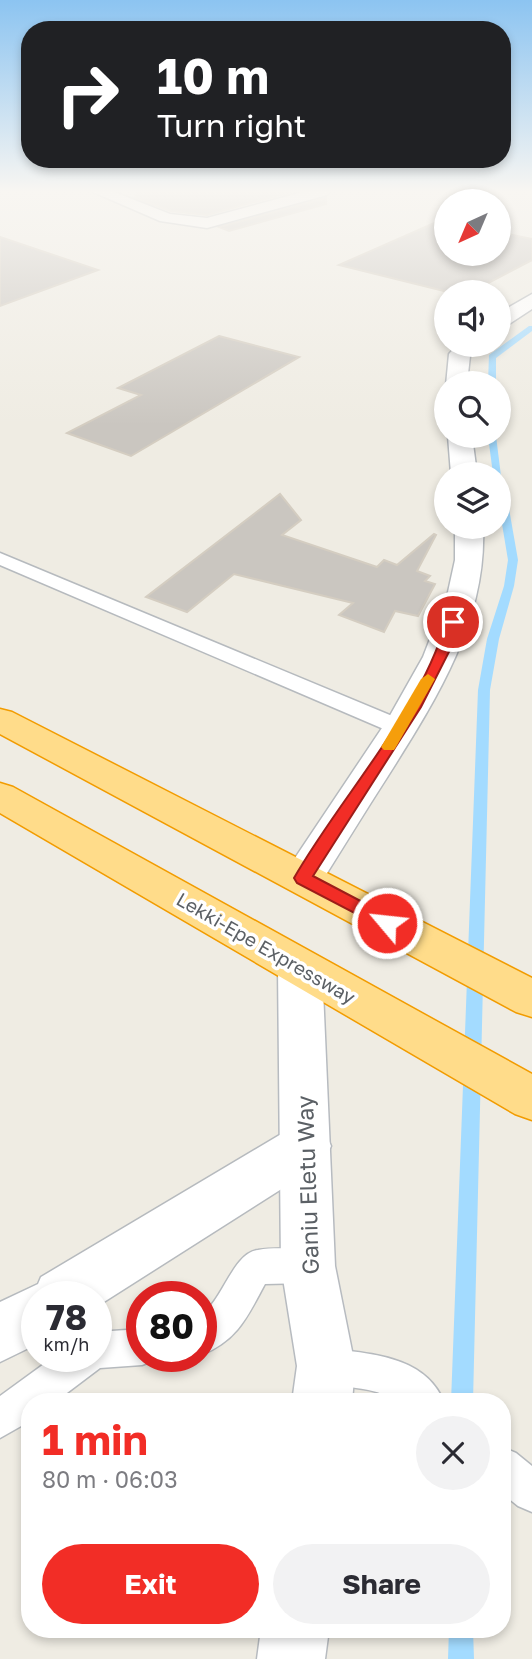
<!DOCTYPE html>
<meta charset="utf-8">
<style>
:root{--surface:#fff;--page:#f2f2f3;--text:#2b2b33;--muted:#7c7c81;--accent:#f22d26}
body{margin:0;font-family:"Golos Text",sans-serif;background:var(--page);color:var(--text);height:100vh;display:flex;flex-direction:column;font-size:26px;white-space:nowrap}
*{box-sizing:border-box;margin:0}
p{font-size:23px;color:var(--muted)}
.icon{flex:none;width:38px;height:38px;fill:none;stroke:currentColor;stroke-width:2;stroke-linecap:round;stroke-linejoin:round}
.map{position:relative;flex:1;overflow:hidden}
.panel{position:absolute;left:21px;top:1393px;width:490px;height:245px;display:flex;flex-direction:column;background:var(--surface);border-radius:28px;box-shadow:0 4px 10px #0003}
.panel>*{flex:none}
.hud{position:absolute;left:21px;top:21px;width:490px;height:147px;border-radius:28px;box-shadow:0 4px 10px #0003;background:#202124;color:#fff;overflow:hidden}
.needle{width:46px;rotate:224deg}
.tools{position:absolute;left:434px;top:189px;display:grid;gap:14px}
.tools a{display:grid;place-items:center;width:77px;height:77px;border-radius:50%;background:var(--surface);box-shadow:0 4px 10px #0003;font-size:35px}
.speed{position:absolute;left:21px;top:1281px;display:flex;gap:14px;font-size:35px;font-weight:700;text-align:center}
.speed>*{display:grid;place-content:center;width:91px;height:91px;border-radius:50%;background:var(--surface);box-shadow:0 4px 10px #0003;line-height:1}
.speed small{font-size:18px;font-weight:400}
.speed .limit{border:10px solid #d22;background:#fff;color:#111}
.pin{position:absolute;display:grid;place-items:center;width:60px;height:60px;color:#fff;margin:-30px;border:4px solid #fff;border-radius:50%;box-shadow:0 2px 7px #0007}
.me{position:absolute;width:77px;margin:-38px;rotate:298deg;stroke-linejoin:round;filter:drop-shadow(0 0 5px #0008)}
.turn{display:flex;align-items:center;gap:24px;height:147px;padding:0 21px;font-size:32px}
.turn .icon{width:91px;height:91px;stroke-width:2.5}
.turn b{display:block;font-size:49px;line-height:60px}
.round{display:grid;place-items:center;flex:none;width:74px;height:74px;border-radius:37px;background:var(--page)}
.head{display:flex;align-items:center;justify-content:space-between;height:119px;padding:0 21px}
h1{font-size:42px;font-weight:700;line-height:52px;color:var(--accent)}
.button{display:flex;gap:14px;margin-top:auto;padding:14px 21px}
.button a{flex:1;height:80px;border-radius:42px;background:var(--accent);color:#fff;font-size:28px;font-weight:700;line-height:80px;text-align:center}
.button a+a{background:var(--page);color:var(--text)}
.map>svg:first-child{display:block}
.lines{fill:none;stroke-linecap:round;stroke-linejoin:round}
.stream{fill:#a3dbff;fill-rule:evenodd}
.building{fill:#cac6c0;stroke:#d4cdc1;stroke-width:2}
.lane-casing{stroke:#b6babe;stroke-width:3}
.street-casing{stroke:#b6babe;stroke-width:3}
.secondary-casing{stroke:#b7bbc0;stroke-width:3}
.highway-casing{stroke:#f29c00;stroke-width:3}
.lane{fill:#fff;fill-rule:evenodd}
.street{fill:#fff;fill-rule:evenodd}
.secondary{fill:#fff;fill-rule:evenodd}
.highway{fill:#ffdc8a;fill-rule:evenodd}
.route{fill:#f22d26;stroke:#9d1d19;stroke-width:2}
.slow{fill:#f59e0b}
.labels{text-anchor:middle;stroke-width:7;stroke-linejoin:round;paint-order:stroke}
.street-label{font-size:19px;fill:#5b6065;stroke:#fff}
.near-street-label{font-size:23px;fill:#5b6065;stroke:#fff}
</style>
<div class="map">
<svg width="532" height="1659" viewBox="0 0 532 1659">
<rect width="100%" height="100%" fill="#efece3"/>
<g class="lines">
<!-- stream -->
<path class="stream" d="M 529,326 L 532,326 L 532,331 L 496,358 L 496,383 L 488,383 L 489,355 Z
M 488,436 L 496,436 L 501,476 L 493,474 Z
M 499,477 L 504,480 L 518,560 L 514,586 L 499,639 L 490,690 L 473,1402 L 451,1402 L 478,690 L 487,639 L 504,586 L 508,560 L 499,506 Z
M 449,1629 L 473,1629 L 474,1659 L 448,1659 Z"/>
</g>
<!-- building -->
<path class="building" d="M 136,192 L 291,192 L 207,215 L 171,211 L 135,198 Z
M 326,198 L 326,204 L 229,231 L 219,227 Z
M 441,220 L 446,221 L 446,254 L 499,254 L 499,232 L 532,239 L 532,260 L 471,292 L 448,292 L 339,265 Z
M 0,237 L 98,270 L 0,306 Z
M 219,336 L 299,357 L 131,456 L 67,433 L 141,395 L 118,388 Z
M 280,494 L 301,520 L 282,535 L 377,567 L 384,560 L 397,565 L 434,534 L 436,535 L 417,571 L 430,576 L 425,581 L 435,584 L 418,616 L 395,611 L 384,632 L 339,615 L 353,603 L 234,574 L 187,612 L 146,597 Z"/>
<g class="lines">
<defs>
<path id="lane" d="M 0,553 L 409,723 L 412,728 L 409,733 L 393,733 L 0,565 Z
M 308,1249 L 320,1254 L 325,1266 L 320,1278 L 308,1283 L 265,1284 C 247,1317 238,1340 201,1355 L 201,1315 C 223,1300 233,1253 258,1250 C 274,1247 292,1249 308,1249 Z
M 142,1329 L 142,1356 L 156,1356 L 155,1360 L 142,1365 L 100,1368 L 55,1402 L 30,1402 L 30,1421 L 0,1438 L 0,1396 L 55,1356 L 96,1356 L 96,1332 Z
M 326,1348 C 369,1354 425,1355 444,1402 L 396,1402 C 375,1384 338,1390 313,1379 L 308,1366 L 313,1353 Z
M 502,1447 L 516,1453 L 532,1466 L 532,1512 L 518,1506 L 502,1493 Z"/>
<path id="street" d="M 93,192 L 114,192 L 170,214 L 207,218 L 303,192 L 329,192 L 327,195 L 207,228 L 160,221 Z
M 532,294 L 532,309 L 506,326 L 499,328 L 499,313 Z
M 457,345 L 479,345 L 470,356 L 467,383 L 446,385 L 449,354 Z
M 448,436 L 472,436 L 477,474 L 451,474 Z
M 455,527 L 483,527 C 487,620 436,700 388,776 C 364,813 341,851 317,889 L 303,893 L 289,889 L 283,878 L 289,867 L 388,719 L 423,657 L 448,592 L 455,560 Z
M 306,1123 L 324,1130 L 331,1146 L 324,1162 L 96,1307 L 96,1297 L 37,1297 L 37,1344 L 0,1362 L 0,1302 L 38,1284 L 41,1277 L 288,1130 Z"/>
<path id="secondary" d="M 300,950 L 315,955 L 322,967 L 335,1266 L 355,1366 L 352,1402 L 292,1402 L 297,1366 L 281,1266 L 278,967 L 285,955 Z
M 261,1629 L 329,1629 L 325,1659 L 257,1659 Z"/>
<path id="highway" d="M 0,709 L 12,712 L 532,978 L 532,1017 L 516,1012 L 0,734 Z
M 0,783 L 13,787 L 532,1074 L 532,1120 L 515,1114 L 0,813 Z"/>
</defs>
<!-- lane casing -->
<use href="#lane" class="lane-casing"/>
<!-- street casing -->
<use href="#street" class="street-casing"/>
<!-- secondary casing -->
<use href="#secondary" class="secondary-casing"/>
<!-- highway casing -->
<use href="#highway" class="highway-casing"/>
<!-- lane -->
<use href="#lane" class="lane"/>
<!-- street -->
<use href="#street" class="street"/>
<!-- secondary -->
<use href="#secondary" class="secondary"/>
<!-- highway -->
<use href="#highway" class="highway"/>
</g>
<!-- sky -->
<linearGradient id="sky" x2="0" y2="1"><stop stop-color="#8cc4f1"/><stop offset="0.45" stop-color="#f8f6f2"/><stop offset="1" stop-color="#f8f6f2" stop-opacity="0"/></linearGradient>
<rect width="532" height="425" fill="url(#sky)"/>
<!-- route -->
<path class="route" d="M 453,618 L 459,622 L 454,642 L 421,707 L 313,876 L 393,918 L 396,923 L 393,928 L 387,930 L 297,883 L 294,878 C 341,796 420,713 446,622 Z"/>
<!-- slow -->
<path class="slow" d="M 428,674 L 435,679 L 396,747 L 394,750 L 384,750 L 381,747 L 421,679 Z"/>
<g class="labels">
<!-- street labels -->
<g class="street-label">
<text transform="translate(266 948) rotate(30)" y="7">Lekki-Epe Expressway</text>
</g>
<!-- near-street labels -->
<g class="near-street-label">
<text transform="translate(308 1185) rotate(-92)" y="8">Ganiu Eletu Way</text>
</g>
</g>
</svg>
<div class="tools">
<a><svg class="needle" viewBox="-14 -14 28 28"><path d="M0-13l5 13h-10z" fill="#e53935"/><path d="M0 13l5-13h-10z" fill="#7c7c81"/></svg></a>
<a><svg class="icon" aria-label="sound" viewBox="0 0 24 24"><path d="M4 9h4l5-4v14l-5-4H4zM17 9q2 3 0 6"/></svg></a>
<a><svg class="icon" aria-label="search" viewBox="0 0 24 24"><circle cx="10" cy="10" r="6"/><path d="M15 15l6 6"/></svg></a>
<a><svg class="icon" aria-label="layers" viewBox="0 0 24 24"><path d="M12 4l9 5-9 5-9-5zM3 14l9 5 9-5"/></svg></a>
</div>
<div class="speed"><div>78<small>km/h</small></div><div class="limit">80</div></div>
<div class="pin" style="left:453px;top:622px;background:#d93025"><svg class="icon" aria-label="arrive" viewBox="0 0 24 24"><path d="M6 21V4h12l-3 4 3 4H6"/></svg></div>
<svg class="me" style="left:387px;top:923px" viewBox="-20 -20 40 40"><circle r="17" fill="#f22d26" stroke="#fff" stroke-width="3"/><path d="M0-11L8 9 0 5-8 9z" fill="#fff"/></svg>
<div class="hud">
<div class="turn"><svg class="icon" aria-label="right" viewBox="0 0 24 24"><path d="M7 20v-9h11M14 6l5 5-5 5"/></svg><div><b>10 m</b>Turn right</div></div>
</div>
<section class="panel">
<div class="head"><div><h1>1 min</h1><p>80 m · 06:03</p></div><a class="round"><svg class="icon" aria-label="close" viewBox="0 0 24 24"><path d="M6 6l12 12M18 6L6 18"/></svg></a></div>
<div class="button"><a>Exit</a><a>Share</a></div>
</section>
</div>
